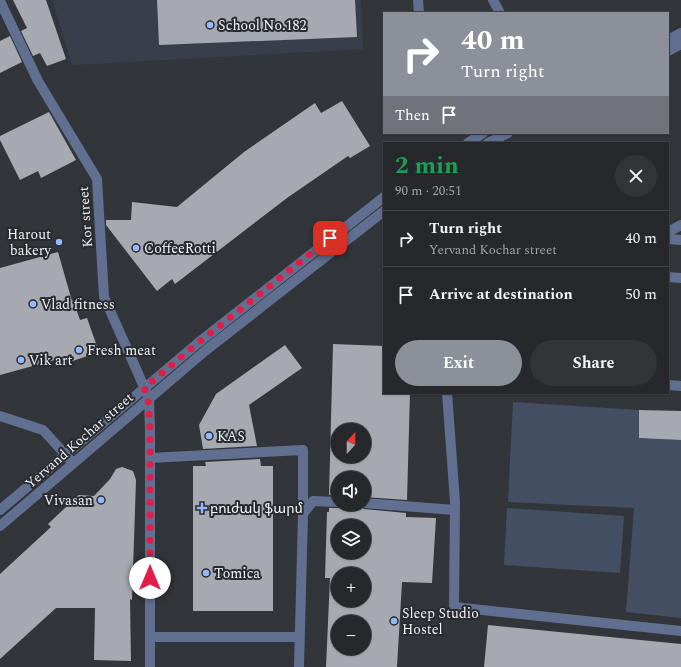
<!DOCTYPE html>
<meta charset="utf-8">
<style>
:root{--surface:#26282c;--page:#323438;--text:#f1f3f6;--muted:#a4a6a9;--line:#424448;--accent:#8c9099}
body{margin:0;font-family:Spectral,"Noto Sans Armenian",serif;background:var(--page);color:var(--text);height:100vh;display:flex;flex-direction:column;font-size:15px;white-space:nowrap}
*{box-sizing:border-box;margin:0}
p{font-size:13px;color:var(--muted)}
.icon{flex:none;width:22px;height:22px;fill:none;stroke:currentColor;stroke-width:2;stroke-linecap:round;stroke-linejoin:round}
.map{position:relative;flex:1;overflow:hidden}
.panel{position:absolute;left:383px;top:142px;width:286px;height:252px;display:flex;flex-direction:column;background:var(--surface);border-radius:0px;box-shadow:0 1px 3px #0004,0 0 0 1px var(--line)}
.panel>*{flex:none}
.guide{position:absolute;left:383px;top:12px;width:286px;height:122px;border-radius:0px;box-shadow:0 1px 3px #0004,0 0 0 1px var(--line);background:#8c9099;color:#fff;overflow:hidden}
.needle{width:26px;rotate:21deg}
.buttons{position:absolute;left:331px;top:423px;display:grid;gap:8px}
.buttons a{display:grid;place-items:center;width:40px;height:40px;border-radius:50%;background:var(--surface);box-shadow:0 1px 3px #0004,0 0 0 1px var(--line);font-size:20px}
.pin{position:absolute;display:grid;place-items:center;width:34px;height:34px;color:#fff;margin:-17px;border-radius:8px;box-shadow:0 2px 6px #0006}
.me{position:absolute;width:44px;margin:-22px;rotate:0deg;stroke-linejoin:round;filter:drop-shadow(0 0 3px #0008)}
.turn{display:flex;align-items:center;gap:14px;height:84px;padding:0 12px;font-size:18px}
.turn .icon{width:52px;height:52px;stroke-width:2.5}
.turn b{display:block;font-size:28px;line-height:34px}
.then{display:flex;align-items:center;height:38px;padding:0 12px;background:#0003;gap:8px;font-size:15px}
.round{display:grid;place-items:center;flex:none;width:42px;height:42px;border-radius:21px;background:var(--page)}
.head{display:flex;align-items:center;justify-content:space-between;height:68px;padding:0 12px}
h1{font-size:24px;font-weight:700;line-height:30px;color:#1e9e55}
.button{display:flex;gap:8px;margin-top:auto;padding:8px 12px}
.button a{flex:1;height:46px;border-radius:24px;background:var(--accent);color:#fff;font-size:16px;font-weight:700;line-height:46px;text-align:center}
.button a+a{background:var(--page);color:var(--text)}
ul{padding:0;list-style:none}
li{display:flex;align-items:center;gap:12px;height:56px;padding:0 12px;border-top:1px solid var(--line)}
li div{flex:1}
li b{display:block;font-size:15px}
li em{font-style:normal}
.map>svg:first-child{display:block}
.built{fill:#393f4a}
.green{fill:#454f63}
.building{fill:#a6aab0;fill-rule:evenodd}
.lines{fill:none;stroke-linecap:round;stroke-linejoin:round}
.service{stroke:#617090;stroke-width:10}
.minor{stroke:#617090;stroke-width:10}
.tertiary{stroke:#617090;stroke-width:10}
.route{stroke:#e11d48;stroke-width:7;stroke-dasharray:0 12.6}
.poi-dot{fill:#94b7fd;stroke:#282b30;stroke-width:1.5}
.labels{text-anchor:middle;stroke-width:4;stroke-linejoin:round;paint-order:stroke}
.poi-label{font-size:14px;fill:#f1f3f6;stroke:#282b30;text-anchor:start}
.street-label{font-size:14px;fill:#f1f3f6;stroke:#282b30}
</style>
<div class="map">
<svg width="681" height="667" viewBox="0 0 681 667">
<rect width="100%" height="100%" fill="#32353a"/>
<!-- built -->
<path class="built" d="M 52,0 L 361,0 L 363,49 L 72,65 Z"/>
<!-- green -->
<path class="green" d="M 513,402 L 639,410 L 639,438 L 681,440 L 681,618 L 626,612 L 634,508 L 508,502 Z
M 507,508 L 624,516 L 620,573 L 504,565 Z"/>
<!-- building -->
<path class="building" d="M 13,0 L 46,0 L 66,59 L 47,66 L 40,53 L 33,56 L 21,31 L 27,28 Z
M 157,0 L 355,0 L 357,37 L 159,45 Z
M 10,36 L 22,62 L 0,73 L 0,41 Z
M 342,101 L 370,146 L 350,158 L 348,156 L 287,198 L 175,284 L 172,279 L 157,291 L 106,225 L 106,220 L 131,220 L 132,202 L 177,207 L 244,152 L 315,103 L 321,113 Z
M 49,112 L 76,160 L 41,178 L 38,171 L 20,180 L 0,140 L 0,136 Z
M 58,252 L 72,301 L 73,300 L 80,320 L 87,318 L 99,352 L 64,364 L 62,358 L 0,375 L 0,268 Z
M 333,344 L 384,346 L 384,393 L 410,393 L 407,500 L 364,497 L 364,478 L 338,478 L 338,495 L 329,495 ZM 338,430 L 364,430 L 364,456 L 338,456 Z
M 285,345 L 302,368 L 249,405 L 257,446 L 203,449 L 199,425 L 216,394 Z
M 639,410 L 681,411 L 681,440 L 639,438 Z
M 260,459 L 261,466 L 273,466 L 273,611 L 193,611 L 193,466 L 206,466 L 205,462 Z
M 122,467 L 133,471 L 136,480 L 132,600 L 130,599 L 131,661 L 94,660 L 95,608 L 56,608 L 0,659 L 0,574 L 51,527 L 48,524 L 66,507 L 68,502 L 79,495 L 94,496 L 110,479 L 116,469 Z
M 344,504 L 358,504 L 364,509 L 406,513 L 406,517 L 436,518 L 432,583 L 402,582 L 397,667 L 326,667 L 330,578 L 325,578 L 327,512 L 329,512 L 329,508 L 341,508 ZM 338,526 L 364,526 L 364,552 L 338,552 ZM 338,574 L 364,574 L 364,600 L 338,600 ZM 338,622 L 364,622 L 364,648 L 338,648 Z
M 488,625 L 681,644 L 681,667 L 484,667 Z"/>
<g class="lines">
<!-- service -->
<path class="service" d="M 418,0 L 419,13
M 493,0 L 500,13
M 668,232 L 681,225
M 668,239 L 681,240
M 668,277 L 681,278
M 668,385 L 681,386
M 447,393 L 455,502 L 454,607 L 681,631
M 150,458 L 303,450 L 303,514
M 364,503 L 455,510
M 150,637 L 299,637
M 299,667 L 303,514 L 313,501 L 338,502"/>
<!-- minor -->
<path class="minor" d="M 0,1 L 38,81 L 97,179 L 104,297 L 149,398 L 150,429 L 150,667
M 0,416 L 43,430 L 73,463"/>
<!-- tertiary -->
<path class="tertiary" d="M 668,40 L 681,33
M 668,51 L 681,44
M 468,143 L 483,133
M 488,143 L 508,133
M 0,510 L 198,343 L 384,197
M 0,526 L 205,351 L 384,211"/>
</g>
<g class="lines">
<!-- route -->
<path class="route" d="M 150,578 L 150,429 L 148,398 L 144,388 L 198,343 L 330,238"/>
</g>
<!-- markers -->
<g class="poi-dot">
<circle cx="210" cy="25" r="4"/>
<circle cx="59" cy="242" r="4"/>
<circle cx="136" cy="248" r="4"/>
<circle cx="33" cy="304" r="4"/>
<circle cx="79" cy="350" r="4"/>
<circle cx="21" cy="360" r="4"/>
<circle cx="209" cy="436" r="4"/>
<circle cx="101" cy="500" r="4"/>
<path d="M200 502h4v4h4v4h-4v4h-4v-4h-4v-4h4z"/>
<circle cx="206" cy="573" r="4"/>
<circle cx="394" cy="621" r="4"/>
</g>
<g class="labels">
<!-- poi labels -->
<g class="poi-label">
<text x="218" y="30">School No.182</text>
<text x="51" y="239" text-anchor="end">Harout<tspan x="51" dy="16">bakery</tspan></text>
<text x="144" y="253">CoffeeRotti</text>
<text x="41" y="309">Vlad fitness</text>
<text x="87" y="355">Fresh meat</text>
<text x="29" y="365">Vik art</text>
<text x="217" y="441">KAS</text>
<text x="93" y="505" text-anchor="end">Vivasan</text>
<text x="210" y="513">բուժակ ֆարմ</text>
<text x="214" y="578">Tomica</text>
<text x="402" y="618">Sleep Studio<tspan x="402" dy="16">Hostel</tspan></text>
</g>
<!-- street labels -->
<g class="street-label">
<text transform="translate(85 217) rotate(-94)" y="5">Kor street</text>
<text transform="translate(79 440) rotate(-41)" y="5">Yervand Kochar street</text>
</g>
</g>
</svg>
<div class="buttons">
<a><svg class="needle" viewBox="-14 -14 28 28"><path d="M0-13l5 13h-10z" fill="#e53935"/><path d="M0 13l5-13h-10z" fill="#a4a6a9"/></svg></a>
<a><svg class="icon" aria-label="sound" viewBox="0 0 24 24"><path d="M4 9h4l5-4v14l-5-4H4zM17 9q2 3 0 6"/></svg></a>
<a><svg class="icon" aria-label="layers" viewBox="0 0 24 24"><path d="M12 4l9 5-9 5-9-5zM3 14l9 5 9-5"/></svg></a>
<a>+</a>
<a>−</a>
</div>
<div class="pin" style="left:330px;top:238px;background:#d93025"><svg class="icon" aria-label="arrive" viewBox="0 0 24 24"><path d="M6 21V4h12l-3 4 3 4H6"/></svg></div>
<svg class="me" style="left:150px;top:578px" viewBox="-20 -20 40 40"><circle r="19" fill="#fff"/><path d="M0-13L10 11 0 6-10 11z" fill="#e11d48"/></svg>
<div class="guide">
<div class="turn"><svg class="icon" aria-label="right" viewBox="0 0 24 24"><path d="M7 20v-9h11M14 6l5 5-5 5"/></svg><div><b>40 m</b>Turn right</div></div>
<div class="then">Then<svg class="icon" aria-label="arrive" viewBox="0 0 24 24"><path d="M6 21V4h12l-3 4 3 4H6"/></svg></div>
</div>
<section class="panel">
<div class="head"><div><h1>2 min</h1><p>90 m · 20:51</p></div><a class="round"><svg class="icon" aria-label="close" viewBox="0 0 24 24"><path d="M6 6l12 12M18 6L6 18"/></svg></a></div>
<ul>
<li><svg class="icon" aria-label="right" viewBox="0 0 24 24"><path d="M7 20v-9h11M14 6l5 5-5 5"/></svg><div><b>Turn right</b><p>Yervand Kochar street</p></div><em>40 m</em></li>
<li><svg class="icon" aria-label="arrive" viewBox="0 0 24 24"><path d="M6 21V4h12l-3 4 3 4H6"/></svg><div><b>Arrive at destination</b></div><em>50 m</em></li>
</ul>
<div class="button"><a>Exit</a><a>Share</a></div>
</section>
</div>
